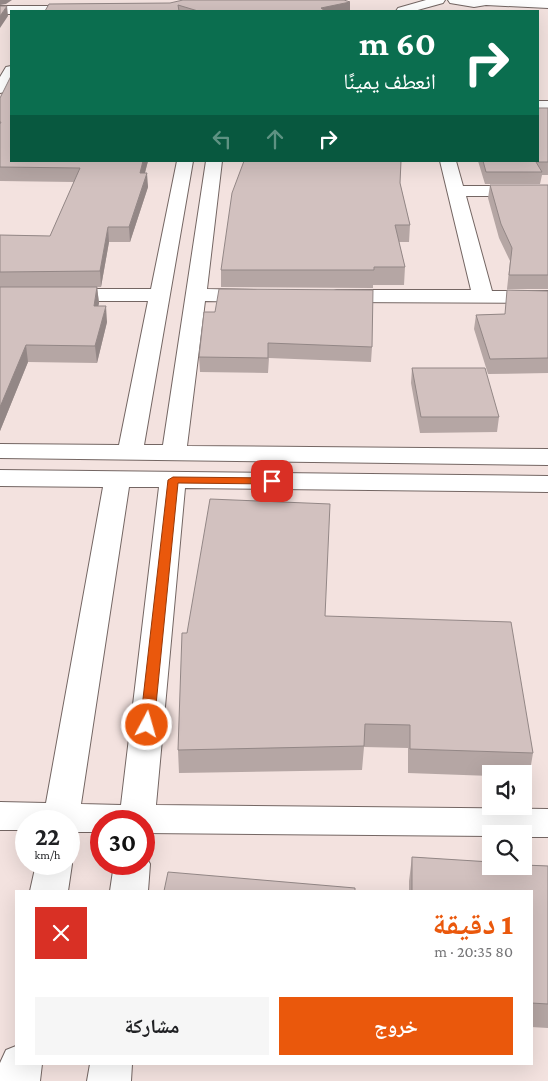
<!DOCTYPE html>
<html lang="ar">
<meta charset="utf-8">
<style>
:root{--surface:#fff;--page:#f6f6f6;--text:#202124;--muted:#757577;--accent:#ea580c}
body{margin:0;font-family:"Crimson Pro","Noto Naskh Arabic",serif;background:var(--page);color:var(--text);direction:rtl;height:100vh;display:flex;flex-direction:column;font-size:19px;white-space:nowrap}
*{box-sizing:border-box;margin:0}
p{font-size:16px;color:var(--muted)}
.icon{flex:none;width:28px;height:28px;fill:none;stroke:currentColor;stroke-width:2;stroke-linecap:round;stroke-linejoin:round}
.map{position:relative;flex:1;overflow:hidden;direction:ltr}
.sheet{position:absolute;left:15px;top:890px;width:518px;height:175px;display:flex;flex-direction:column;background:var(--surface);border-radius:0px;box-shadow:0 5px 20px #0002;direction:rtl}
.sheet>*{flex:none}
.top-card{position:absolute;left:10px;top:10px;width:529px;height:152px;border-radius:0px;box-shadow:0 5px 20px #0002;direction:rtl;background:#0b6e4f;color:#fff;overflow:hidden}
.buttons{position:absolute;left:482px;top:765px;display:grid;gap:10px}
.buttons a{display:grid;place-items:center;width:50px;height:50px;border-radius:0px;background:var(--surface);box-shadow:0 5px 20px #0002;font-size:25px}
.speed{position:absolute;left:15px;top:810px;display:flex;gap:10px;font-size:25px;font-weight:700;text-align:center}
.speed>*{display:grid;place-content:center;width:65px;height:65px;border-radius:50%;background:var(--surface);box-shadow:0 5px 20px #0002;line-height:1}
.speed small{font-size:12px;font-weight:400}
.speed .limit{border:8px solid #d22;background:#fff;color:#111}
.pin{position:absolute;display:grid;place-items:center;width:42px;height:42px;color:#fff;margin:-21px;border-radius:10px;box-shadow:0 2px 8px #0006}
.me{position:absolute;width:55px;margin:-28px;rotate:6deg;stroke-linejoin:round;filter:drop-shadow(0 0 4px #0008)}
.turn{display:flex;align-items:center;gap:18px;height:105px;padding:0 20px;font-size:22px}
.turn .icon{width:65px;height:65px;stroke-width:2.5}
.turn b{display:block;font-size:35px;line-height:42px}
.lanes{display:flex;align-items:center;height:48px;padding:0 20px;background:#0003;justify-content:center;gap:25px;direction:ltr}
.lanes .off{opacity:.35}
.round{display:grid;place-items:center;flex:none;width:52px;height:52px;border-radius:0px;background:var(--page)}
.head{display:flex;align-items:center;justify-content:space-between;height:85px;padding:0 20px}
h1{font-size:30px;font-weight:800;line-height:38px;color:var(--accent)}
.primary-button{display:flex;gap:10px;margin-top:auto;padding:10px 20px}
.primary-button a{flex:1;height:58px;border-radius:0px;background:var(--accent);color:#fff;font-size:20px;font-weight:800;line-height:58px;text-align:center}
.primary-button a+a{background:var(--page);color:var(--text)}
.map>svg:first-child{display:block}
.lines{fill:none;stroke-linecap:round;stroke-linejoin:round}
.minor-casing{stroke:#746663;stroke-width:2}
.minor{fill:#fff;fill-rule:evenodd}
.wall{fill:#b5a6a4}
.shaded-wall{fill:#938786}
.building{fill:#d2c1bf;stroke:#938786}
.route{fill:#ea580c;stroke:#983908}
</style>
<div class="map">
<svg width="548" height="1081" viewBox="0 0 548 1081">
<rect width="100%" height="100%" fill="#f3e2df"/>
<g class="lines">
<defs>
<path id="minor" d="M 426,0 L 445,0 L 443,3 L 414,11 L 396,11 L 398,8 Z
M 448,0 L 548,0 L 548,8 L 486,5 L 474,7 L 450,3 Z
M 0,6 L 83,6 L 89,10 L 11,11 L 11,14 L 0,14 Z
M 11,66 L 11,82 L 5,92 L 0,93 L 0,77 L 6,67 Z
M 538,101 L 548,101 L 548,109 L 538,109 Z
M 177,161 L 193,161 L 144,445 L 163,445 L 206,161 L 222,161 L 207,289 L 254,290 L 261,292 L 264,296 L 261,300 L 254,302 L 205,301 L 187,446 L 548,449 L 548,465 L 0,458 L 0,444 L 119,445 L 148,301 L 0,301 L 0,289 L 151,289 Z
M 440,161 L 456,161 L 463,186 L 548,186 L 548,196 L 466,196 L 492,291 L 548,291 L 548,303 L 337,302 L 330,300 L 327,296 L 330,292 L 337,290 L 471,290 Z
M 0,470 L 548,476 L 548,492 L 185,488 L 156,805 L 548,809 L 548,837 L 524,837 L 524,834 L 491,834 L 491,836 L 144,833 L 144,821 L 101,821 L 101,832 L 69,832 L 69,821 L 26,821 L 26,830 L 0,830 L 0,802 L 46,803 L 103,487 L 0,486 ZM 129,487 L 159,487 L 121,805 L 81,804 Z
M 144,853 L 150,864 L 148,891 L 110,891 L 114,864 L 144,864 Z
M 69,857 L 72,864 L 68,891 L 30,891 L 36,864 L 69,864 Z
M 16,1046 L 16,1064 L 42,1064 L 40,1081 L 0,1081 L 0,1063 L 6,1050 Z
M 90,1064 L 132,1064 L 131,1081 L 87,1081 Z"/>
</defs>
<!-- minor casing -->
<use href="#minor" class="minor-casing"/>
<!-- minor -->
<use href="#minor" class="minor"/>
</g>
<!-- wall -->
<path class="wall" d="M 350,2 L 350,11 L 45,11 L 49,4 Z
M 0,98 L 11,161 L 148,161 L 145,173 L 148,187 L 130,242 L 109,242 L 101,287 L 97,287 L 99,303 L 98,306 L 107,322 L 97,363 L 28,362 L 0,431 L 0,235 L 50,236 L 74,182 L 0,181 Z
M 548,108 L 548,175 L 542,175 L 540,184 L 485,184 L 478,161 L 538,161 Z
M 400,183 L 410,225 L 409,242 L 399,242 L 405,267 L 404,285 L 373,285 L 373,288 L 221,287 L 221,270 Z
M 490,185 L 548,185 L 548,289 L 507,289 L 510,261 L 499,238 L 488,198 Z
M 548,291 L 548,373 L 488,374 L 474,329 L 476,315 L 505,314 Z
M 204,312 L 372,347 L 371,362 L 269,358 L 268,373 L 200,372 L 199,357 Z
M 412,368 L 499,417 L 497,432 L 420,433 L 411,383 Z
M 325,616 L 533,753 L 529,777 L 524,777 L 524,774 L 491,774 L 491,776 L 408,773 L 408,748 L 364,747 L 362,770 L 179,773 L 178,750 L 187,633 Z
M 412,857 L 548,866 L 548,1028 L 531,1027 L 531,891 L 409,891 L 409,881 Z"/>
<!-- shaded-wall -->
<path class="shaded-wall" d="M 0,0 L 12,0 L 6,4 L 0,5 Z
M 350,2 L 350,11 L 321,11 L 321,8 Z
M 7,6 L 8,16 L 0,28 L 0,16 Z
M 143,161 L 148,161 L 141,187 L 140,173 Z
M 147,173 L 148,187 L 130,242 L 129,227 Z
M 108,227 L 109,242 L 101,287 L 100,271 Z
M 97,287 L 99,303 L 95,322 L 94,306 Z
M 106,306 L 107,322 L 97,363 L 95,346 Z
M 26,345 L 28,362 L 0,431 L 0,407 Z"/>
<!-- building -->
<path class="building" d="M 183,0 L 344,0 L 350,2 L 321,8 L 325,11 L 198,11 L 178,5 L 179,11 L 45,11 L 49,4 L 170,3 Z
M 0,6 L 7,6 L 0,16 Z
M 11,76 L 11,161 L 143,161 L 140,173 L 147,173 L 129,227 L 108,227 L 100,271 L 0,272 L 0,235 L 50,236 L 80,168 L 0,167 L 0,124 L 1,122 L 0,122 L 0,98 Z
M 538,108 L 548,108 L 548,162 L 536,162 L 542,172 L 486,172 L 483,161 L 538,161 Z
M 244,161 L 401,161 L 400,183 L 410,225 L 395,225 L 405,267 L 374,267 L 374,270 L 221,270 L 232,193 Z
M 490,185 L 548,185 L 548,275 L 509,275 L 512,248 L 501,224 Z
M 0,287 L 97,287 L 94,306 L 106,306 L 95,346 L 26,345 L 0,407 Z
M 219,289 L 373,290 L 372,347 L 268,343 L 268,358 L 199,357 L 204,312 L 215,312 Z
M 507,290 L 548,291 L 548,358 L 490,359 L 476,315 L 505,314 Z
M 412,368 L 485,368 L 499,417 L 421,417 Z
M 210,499 L 330,504 L 325,616 L 511,622 L 533,753 L 410,749 L 410,725 L 365,724 L 364,746 L 178,750 L 182,633 L 187,633 Z
M 412,857 L 491,862 L 491,866 L 524,866 L 524,865 L 548,866 L 548,1004 L 531,1003 L 531,891 L 412,891 Z
M 168,872 L 355,888 L 355,891 L 164,891 Z"/>
<!-- route -->
<path class="route" d="M 173,477 L 272,478 L 277,481 L 272,484 L 178,483 L 154,725 L 152,728 L 142,728 L 140,725 L 168,480 Z"/>
</svg>
<div class="buttons">
<a><svg class="icon" aria-label="sound" viewBox="0 0 24 24"><path d="M4 9h4l5-4v14l-5-4H4zM17 9q2 3 0 6"/></svg></a>
<a><svg class="icon" aria-label="search" viewBox="0 0 24 24"><circle cx="10" cy="10" r="6"/><path d="M15 15l6 6"/></svg></a>
</div>
<div class="speed"><div>22<small>km/h</small></div><div class="limit">30</div></div>
<div class="pin" style="left:272px;top:481px;background:#d93025"><svg class="icon" aria-label="arrive" viewBox="0 0 24 24"><path d="M6 21V4h12l-3 4 3 4H6"/></svg></div>
<svg class="me" style="left:147px;top:725px" viewBox="-20 -20 40 40"><circle r="17" fill="#ea580c" stroke="#fff" stroke-width="3"/><path d="M0-11L8 9 0 5-8 9z" fill="#fff"/></svg>
<div class="top-card">
<div class="turn"><svg class="icon" aria-label="right" viewBox="0 0 24 24"><path d="M7 20v-9h11M14 6l5 5-5 5"/></svg><div><b>60 m</b>انعطف يمينًا</div></div>
<div class="lanes"><svg class="icon off" aria-label="left" viewBox="0 0 24 24"><path d="M17 20v-9H6M10 6l-5 5 5 5"/></svg><svg class="icon off" aria-label="ahead" viewBox="0 0 24 24"><path d="M12 20V5M6 11l6-6 6 6"/></svg><svg class="icon" aria-label="right" viewBox="0 0 24 24"><path d="M7 20v-9h11M14 6l5 5-5 5"/></svg></div>
</div>
<section class="sheet">
<div class="head"><div><h1>1 دقيقة</h1><p>80 m · 20:35</p></div><a class="round" style="background:#d93025;color:#fff"><svg class="icon" aria-label="close" viewBox="0 0 24 24"><path d="M6 6l12 12M18 6L6 18"/></svg></a></div>
<div class="primary-button"><a>خروج</a><a>مشاركة</a></div>
</section>
</div>
